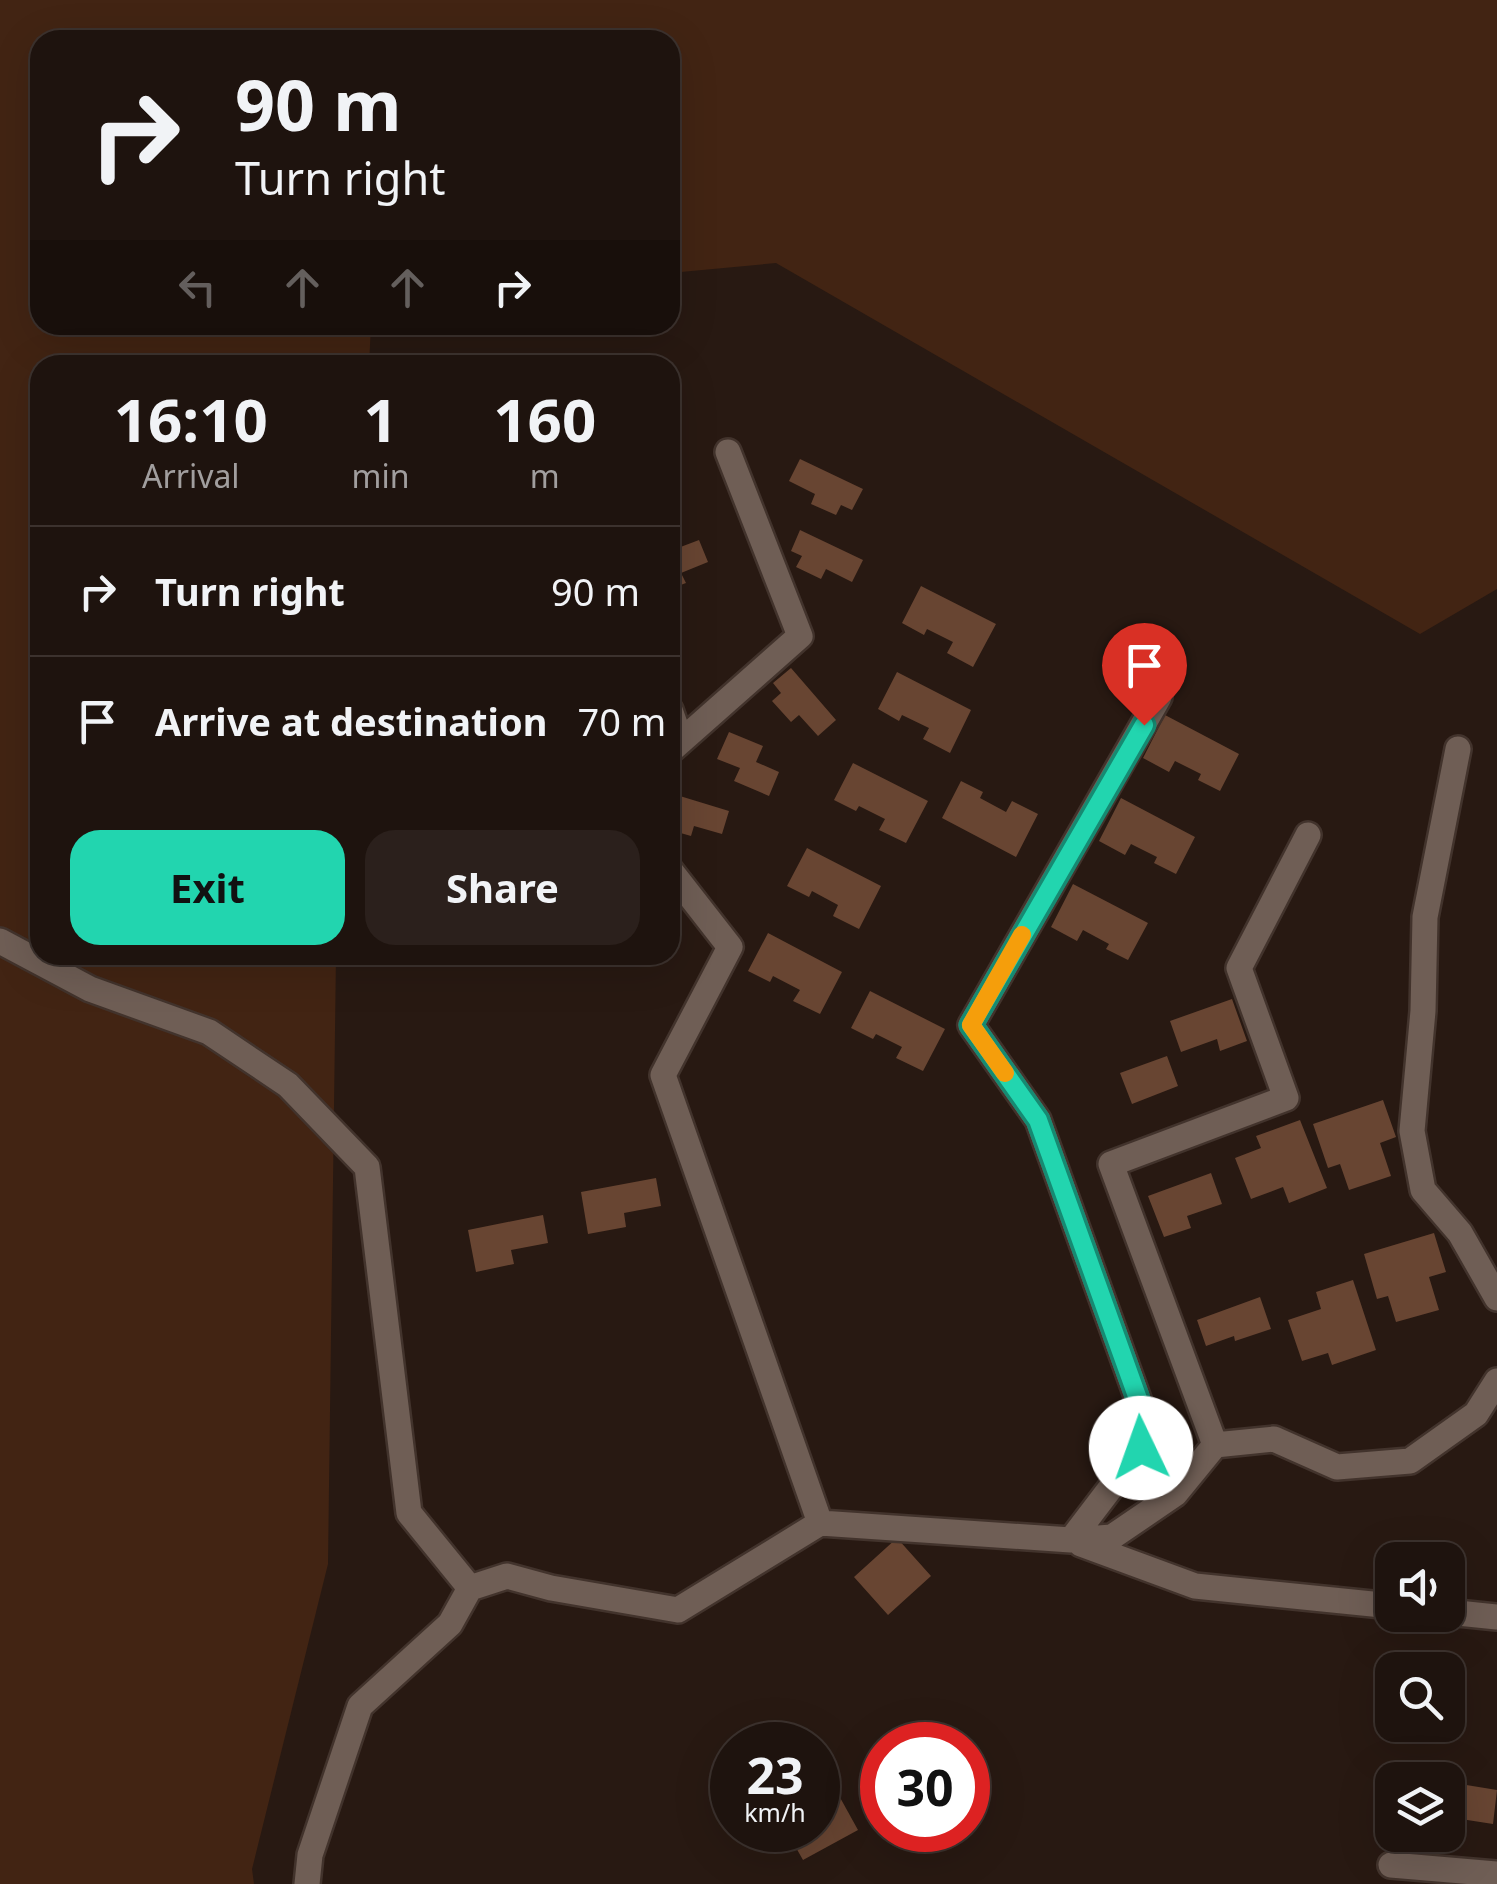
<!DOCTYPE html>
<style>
:root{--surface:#1e130e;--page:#2b201c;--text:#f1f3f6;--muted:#a19e9e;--line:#3c322e;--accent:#22d5af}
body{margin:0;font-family:"Noto Sans",sans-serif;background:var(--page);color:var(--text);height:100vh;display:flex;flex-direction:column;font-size:38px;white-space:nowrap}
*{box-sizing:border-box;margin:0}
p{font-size:32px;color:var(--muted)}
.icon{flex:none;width:55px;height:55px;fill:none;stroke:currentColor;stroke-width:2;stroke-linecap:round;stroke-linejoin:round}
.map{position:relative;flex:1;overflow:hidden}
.sheet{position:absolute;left:30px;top:355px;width:650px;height:610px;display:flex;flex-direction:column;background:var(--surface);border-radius:30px;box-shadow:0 10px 40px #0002,0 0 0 2px var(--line)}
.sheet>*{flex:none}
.hud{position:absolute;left:30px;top:30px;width:650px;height:305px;border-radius:30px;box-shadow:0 10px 40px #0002,0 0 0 2px var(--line);background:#1e130e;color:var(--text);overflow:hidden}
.tools{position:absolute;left:1375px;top:1542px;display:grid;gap:20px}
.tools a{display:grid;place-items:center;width:90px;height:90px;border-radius:20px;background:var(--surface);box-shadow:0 10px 40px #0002,0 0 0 2px var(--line);font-size:50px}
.speed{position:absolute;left:710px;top:1722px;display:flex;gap:20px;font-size:50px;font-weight:700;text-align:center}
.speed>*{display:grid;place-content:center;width:130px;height:130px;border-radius:50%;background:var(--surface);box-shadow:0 10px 40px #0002,0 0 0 2px var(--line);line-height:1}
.speed small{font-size:25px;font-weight:400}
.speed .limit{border:15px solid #d22;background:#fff;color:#111}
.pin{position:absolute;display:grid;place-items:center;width:85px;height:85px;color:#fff;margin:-102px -42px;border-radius:50% 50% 50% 0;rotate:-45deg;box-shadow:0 0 10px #0007}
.pin .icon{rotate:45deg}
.me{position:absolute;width:110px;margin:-55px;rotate:357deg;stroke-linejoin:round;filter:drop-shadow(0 0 8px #0008)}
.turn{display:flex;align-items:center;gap:35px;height:210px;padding:0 40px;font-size:45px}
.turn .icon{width:130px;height:130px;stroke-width:2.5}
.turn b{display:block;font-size:70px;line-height:85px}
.lanes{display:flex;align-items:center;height:95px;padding:0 40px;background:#0003;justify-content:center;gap:50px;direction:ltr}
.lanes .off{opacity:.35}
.eta{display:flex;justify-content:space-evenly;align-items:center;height:170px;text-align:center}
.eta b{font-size:60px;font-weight:700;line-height:70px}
.primary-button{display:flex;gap:20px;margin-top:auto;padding:20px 40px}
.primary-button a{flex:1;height:115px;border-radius:30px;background:var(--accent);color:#111;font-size:40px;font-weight:700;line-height:115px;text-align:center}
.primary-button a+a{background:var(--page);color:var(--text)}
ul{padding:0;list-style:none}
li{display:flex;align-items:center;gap:30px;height:130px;padding:0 40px;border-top:2px solid var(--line)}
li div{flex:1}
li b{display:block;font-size:38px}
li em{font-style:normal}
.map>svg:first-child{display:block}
.green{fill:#422413}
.building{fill:#684532}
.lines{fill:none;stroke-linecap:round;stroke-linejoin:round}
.minor-casing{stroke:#42332c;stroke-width:30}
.minor{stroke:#6f5e55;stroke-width:25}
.route-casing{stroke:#168a72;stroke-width:25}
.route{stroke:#22d5af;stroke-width:18}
.slow{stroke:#f59e0b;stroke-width:18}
</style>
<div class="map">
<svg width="1497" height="1884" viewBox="0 0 1497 1884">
<rect width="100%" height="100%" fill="#281912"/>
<!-- green -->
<path class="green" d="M 0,0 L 1497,0 L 1497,589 L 1420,634 L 776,263 L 670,273 L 670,40 L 40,40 L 40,325 L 371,325 L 369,365 L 40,365 L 40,955 L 336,955 L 328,1564 L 252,1869 L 254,1884 L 0,1884 Z"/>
<!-- building -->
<path class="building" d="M 800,459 L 863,489 L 852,510 L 841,505 L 836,515 L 811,504 L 815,494 L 789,481 Z
M 800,530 L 863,560 L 852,582 L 826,569 L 821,579 L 796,567 L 802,556 L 791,551 Z
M 699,540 L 708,562 L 681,573 L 686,583 L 670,589 L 670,551 Z
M 921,586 L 996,624 L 973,667 L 947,653 L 953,642 L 927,629 L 924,635 L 902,623 Z
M 791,668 L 836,720 L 818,736 L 799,715 L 791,722 L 772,701 L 781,693 L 773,683 Z
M 897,672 L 971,710 L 950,753 L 923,739 L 929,728 L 902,715 L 899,721 L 878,709 Z
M 1165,715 L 1239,754 L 1220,791 L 1198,780 L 1201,774 L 1175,761 L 1169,772 L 1143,758 Z
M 729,732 L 763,746 L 756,762 L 779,772 L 769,796 L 734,781 L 740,768 L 717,759 Z
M 853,763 L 928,801 L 906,843 L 879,830 L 885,819 L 859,806 L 856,811 L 834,800 Z
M 961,781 L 983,792 L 980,798 L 1006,812 L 1012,801 L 1038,814 L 1016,857 L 942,818 Z
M 670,793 L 729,811 L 722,834 L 694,826 L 691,836 L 670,830 Z
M 1121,798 L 1195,837 L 1176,874 L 1154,863 L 1157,857 L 1131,844 L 1125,855 L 1099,841 Z
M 807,848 L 881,886 L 859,929 L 833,916 L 838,905 L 812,891 L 809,897 L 787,886 Z
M 1073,884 L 1148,923 L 1128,960 L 1106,949 L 1109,944 L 1083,930 L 1077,941 L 1051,927 Z
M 768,933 L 842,972 L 820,1014 L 793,1001 L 800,990 L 773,976 L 770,982 L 748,971 Z
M 870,991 L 945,1029 L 923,1071 L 896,1058 L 902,1047 L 876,1034 L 873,1039 L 851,1028 Z
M 1232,999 L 1247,1041 L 1220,1051 L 1217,1039 L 1181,1052 L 1170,1021 Z
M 1167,1056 L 1178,1086 L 1132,1104 L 1120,1073 Z
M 1383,1100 L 1396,1137 L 1380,1143 L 1391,1176 L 1349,1190 L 1340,1164 L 1328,1168 L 1313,1124 Z
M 1300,1120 L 1327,1188 L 1289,1203 L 1283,1187 L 1251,1199 L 1235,1158 L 1261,1148 L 1256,1136 Z
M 1211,1173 L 1222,1204 L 1187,1216 L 1191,1228 L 1164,1237 L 1148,1196 Z
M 656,1178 L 661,1206 L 624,1213 L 626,1227 L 588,1234 L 581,1192 Z
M 543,1215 L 548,1243 L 511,1250 L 514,1264 L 476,1272 L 468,1230 Z
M 1434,1233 L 1446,1272 L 1429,1277 L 1439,1310 L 1396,1322 L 1388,1296 L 1377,1299 L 1364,1254 Z
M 1353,1280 L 1376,1350 L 1332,1365 L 1328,1353 L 1302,1361 L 1288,1320 L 1321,1309 L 1316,1292 Z
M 1260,1297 L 1271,1329 L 1235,1341 L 1234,1336 L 1206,1346 L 1197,1320 Z
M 897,1538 L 931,1576 L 888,1615 L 854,1577 Z
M 1448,1782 L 1497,1790 L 1493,1824 L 1448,1817 Z
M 832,1783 L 858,1830 L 803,1860 L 786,1830 L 818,1830 L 818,1791 Z"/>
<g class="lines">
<defs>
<path id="minor" d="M 670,710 L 681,741
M 1458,749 L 1425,917 L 1423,1011 L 1412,1131 L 1423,1190 L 1460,1233 L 1497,1298
M 670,751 L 800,636 L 728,452
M 670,870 L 730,947 L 663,1075 L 820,1523
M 0,941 L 90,989 L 209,1032 L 288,1085 L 367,1167 L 409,1513 L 470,1588
M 1215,1445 L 1274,1439 L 1337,1467 L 1410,1461 L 1476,1414 L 1497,1381
M 1071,1540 L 1112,1537 L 1175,1494 L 1215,1445 L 1111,1164 L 1286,1098 L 1239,968 L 1308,835
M 1081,1544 L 1195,1586 L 1392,1606
M 1448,1612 L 1497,1617
M 1391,1865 L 1497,1874
M 307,1884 L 310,1855 L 360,1706 L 450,1624 L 470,1588 L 507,1576 L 551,1588 L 678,1610 L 820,1523 L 1071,1540 L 1141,1448 L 1142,1410 L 1038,1120 L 971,1025 L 1159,697"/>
</defs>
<!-- minor casing -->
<use href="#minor" class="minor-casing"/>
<!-- minor -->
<use href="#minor" class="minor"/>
</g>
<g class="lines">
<defs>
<path id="route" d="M 1141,1448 L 1142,1410 L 1038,1120 L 971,1025 L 1144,725"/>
</defs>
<!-- route casing -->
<use href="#route" class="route-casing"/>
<!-- route -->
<use href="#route" class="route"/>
<!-- slow -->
<path class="slow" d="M 1005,1073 L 971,1025 L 1022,935"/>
</g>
</svg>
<div class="tools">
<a><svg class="icon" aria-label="sound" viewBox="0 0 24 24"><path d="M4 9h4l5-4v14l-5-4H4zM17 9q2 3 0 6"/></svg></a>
<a><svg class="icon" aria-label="search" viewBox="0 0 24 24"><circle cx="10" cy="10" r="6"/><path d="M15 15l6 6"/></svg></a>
<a><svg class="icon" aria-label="layers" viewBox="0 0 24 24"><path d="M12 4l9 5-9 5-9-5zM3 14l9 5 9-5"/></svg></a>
</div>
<div class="speed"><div>23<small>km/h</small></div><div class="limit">30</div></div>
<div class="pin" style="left:1144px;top:725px;background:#d93025"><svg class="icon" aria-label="arrive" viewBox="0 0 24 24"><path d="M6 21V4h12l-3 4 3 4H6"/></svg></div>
<svg class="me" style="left:1141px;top:1448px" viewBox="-20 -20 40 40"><circle r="19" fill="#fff"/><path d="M0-13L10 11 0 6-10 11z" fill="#22d5af"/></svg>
<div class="hud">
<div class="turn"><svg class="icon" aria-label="right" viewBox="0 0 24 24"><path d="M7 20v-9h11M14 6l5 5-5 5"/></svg><div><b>90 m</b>Turn right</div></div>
<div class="lanes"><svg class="icon off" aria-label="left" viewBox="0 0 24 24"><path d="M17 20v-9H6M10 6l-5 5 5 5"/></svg><svg class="icon off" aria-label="ahead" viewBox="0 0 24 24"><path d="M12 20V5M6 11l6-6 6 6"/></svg><svg class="icon off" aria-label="ahead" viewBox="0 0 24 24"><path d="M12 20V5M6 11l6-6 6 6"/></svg><svg class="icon" aria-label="right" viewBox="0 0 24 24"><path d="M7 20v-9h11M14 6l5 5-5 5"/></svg></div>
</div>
<section class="sheet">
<div class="eta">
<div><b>16:10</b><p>Arrival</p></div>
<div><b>1</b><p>min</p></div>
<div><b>160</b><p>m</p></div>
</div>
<ul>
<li><svg class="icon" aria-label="right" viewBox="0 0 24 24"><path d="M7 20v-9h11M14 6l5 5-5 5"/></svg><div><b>Turn right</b></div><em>90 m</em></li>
<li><svg class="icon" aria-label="arrive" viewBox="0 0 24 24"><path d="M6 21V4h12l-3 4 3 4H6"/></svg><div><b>Arrive at destination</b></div><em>70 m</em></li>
</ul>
<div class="primary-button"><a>Exit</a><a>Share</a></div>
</section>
</div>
